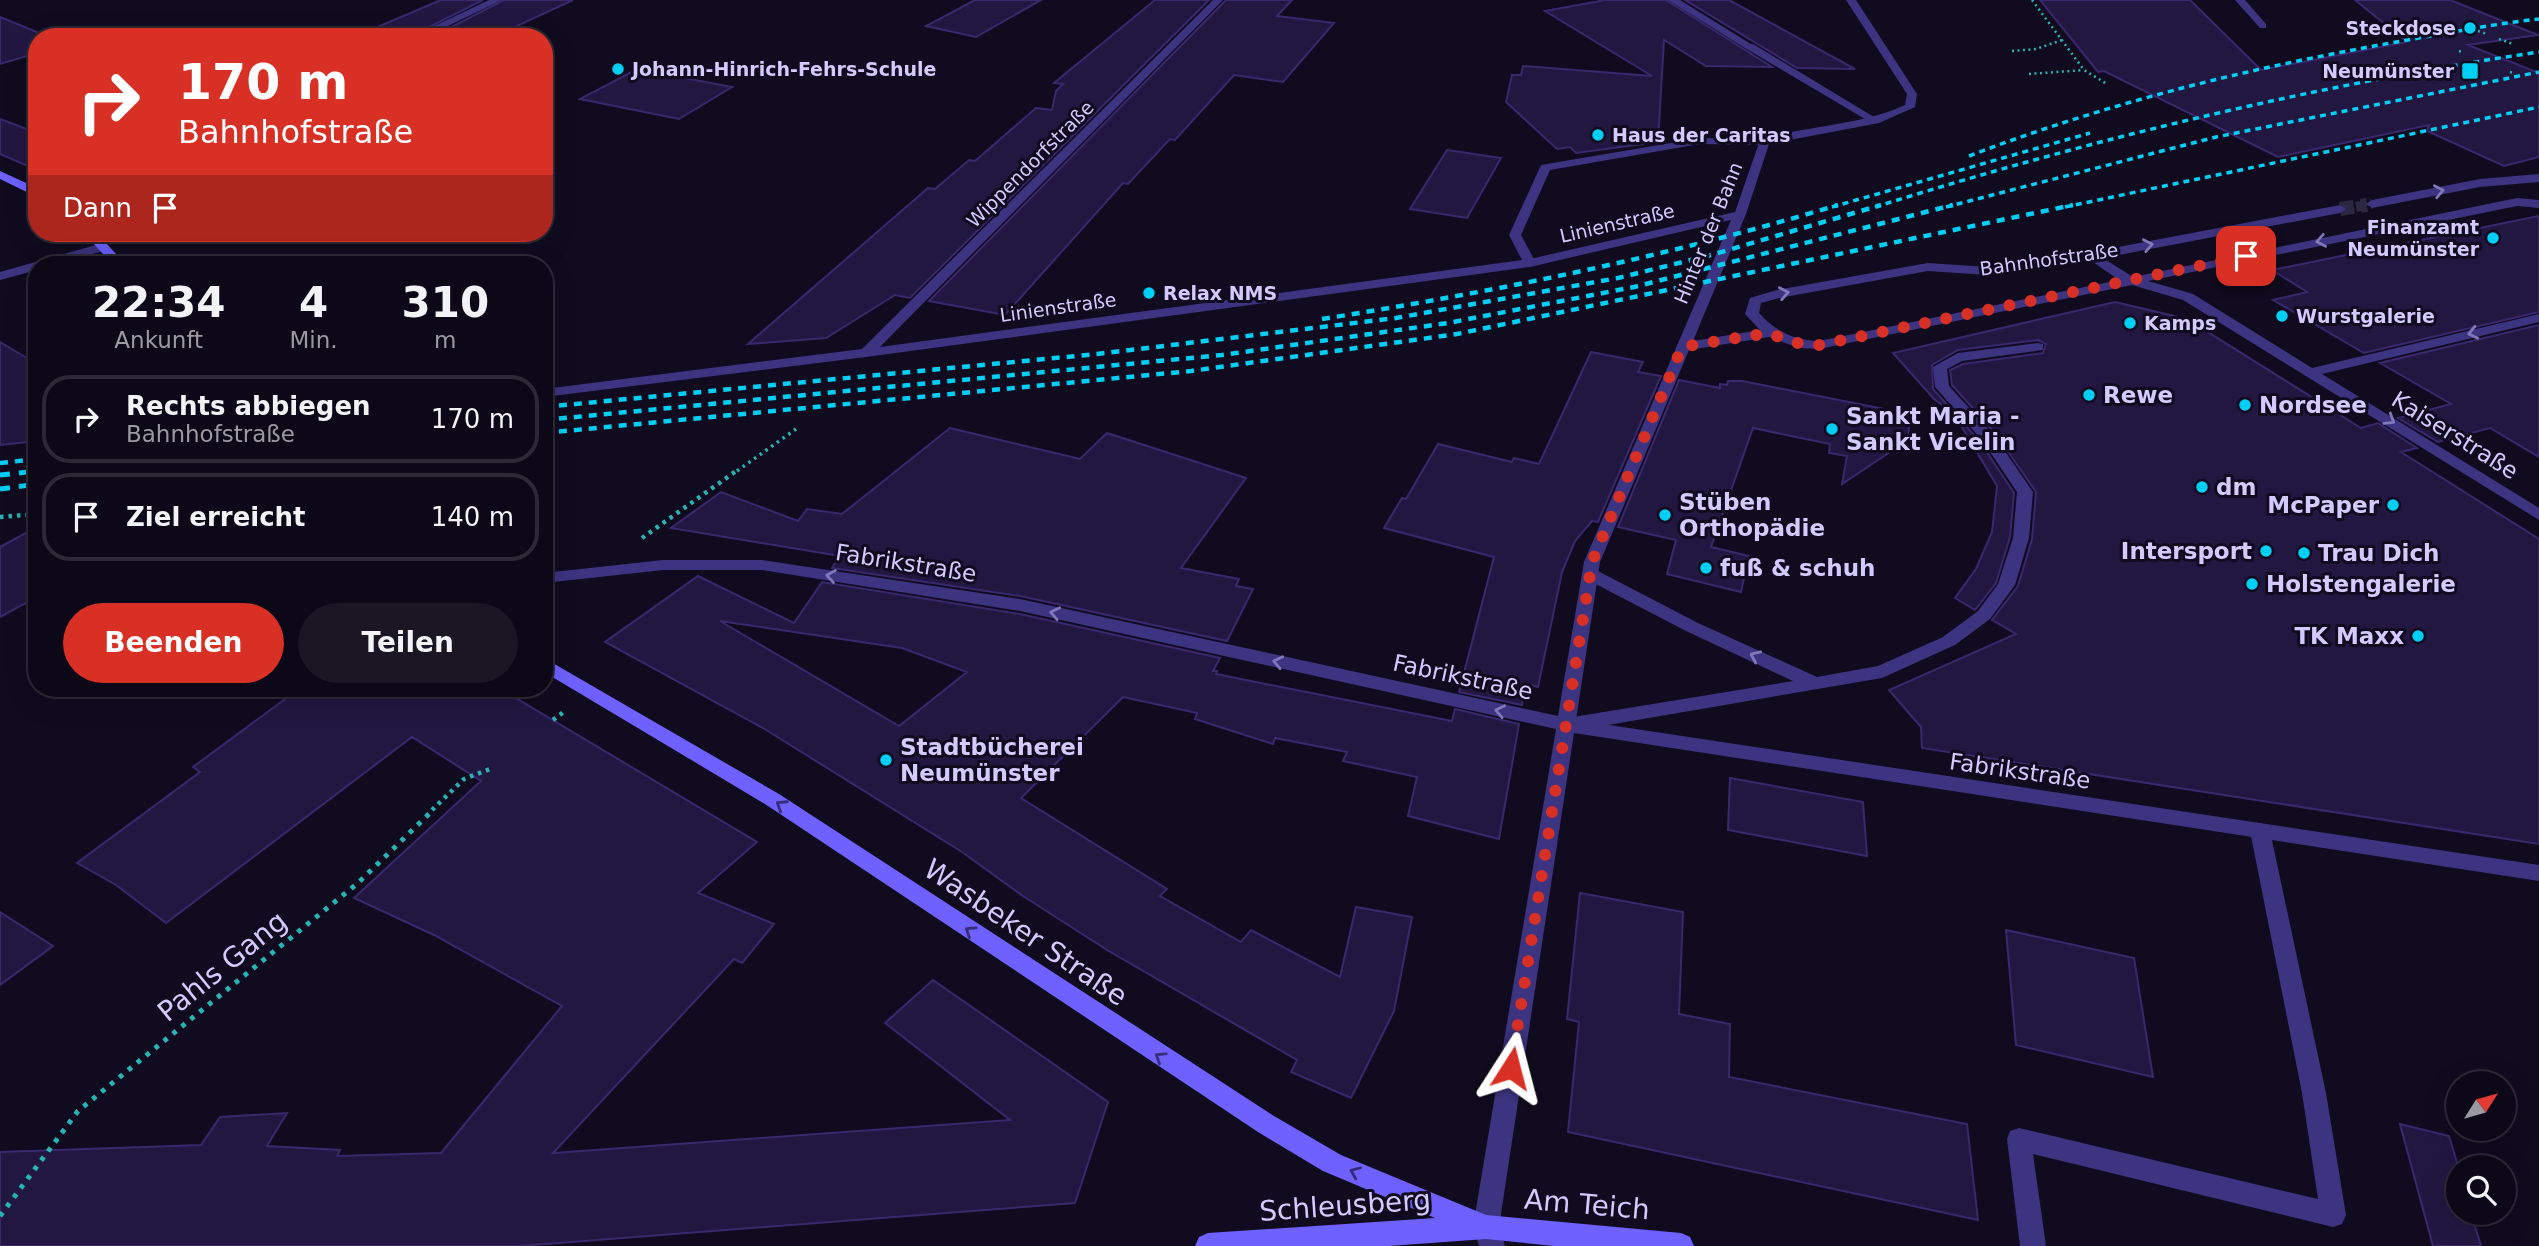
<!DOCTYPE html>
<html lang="de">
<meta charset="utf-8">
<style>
:root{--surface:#0c0817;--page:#1a1624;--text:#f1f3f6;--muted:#9a9aa1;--line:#2c2936;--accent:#d93025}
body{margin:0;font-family:"DejaVu Sans",sans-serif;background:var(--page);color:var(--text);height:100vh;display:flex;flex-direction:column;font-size:26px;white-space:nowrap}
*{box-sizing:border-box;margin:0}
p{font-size:23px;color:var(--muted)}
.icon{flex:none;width:38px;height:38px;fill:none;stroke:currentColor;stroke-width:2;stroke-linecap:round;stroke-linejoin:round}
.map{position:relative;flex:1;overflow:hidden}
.panel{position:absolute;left:28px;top:256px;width:525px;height:441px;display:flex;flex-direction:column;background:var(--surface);border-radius:28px;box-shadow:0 7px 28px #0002,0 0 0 2px var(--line)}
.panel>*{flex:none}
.top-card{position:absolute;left:28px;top:28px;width:525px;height:214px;border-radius:28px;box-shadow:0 7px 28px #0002,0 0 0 2px var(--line);background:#d93025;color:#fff;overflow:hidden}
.needle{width:46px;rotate:53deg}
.controls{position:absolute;left:2446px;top:1071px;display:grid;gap:14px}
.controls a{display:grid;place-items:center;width:70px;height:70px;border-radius:50%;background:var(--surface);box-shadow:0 7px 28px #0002,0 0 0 2px var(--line);font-size:35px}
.pin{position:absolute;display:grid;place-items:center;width:60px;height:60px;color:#fff;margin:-30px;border-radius:14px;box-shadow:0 4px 10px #0006}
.me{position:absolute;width:77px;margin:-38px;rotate:9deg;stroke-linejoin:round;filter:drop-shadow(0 0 5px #0008)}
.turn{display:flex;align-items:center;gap:24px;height:147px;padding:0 35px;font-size:32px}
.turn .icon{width:91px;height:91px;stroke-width:2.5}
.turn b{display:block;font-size:49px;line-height:60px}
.then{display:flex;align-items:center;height:66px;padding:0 35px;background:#0003;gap:14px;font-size:26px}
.eta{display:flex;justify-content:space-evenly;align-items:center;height:119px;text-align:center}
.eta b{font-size:42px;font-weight:800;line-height:49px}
.action{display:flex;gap:14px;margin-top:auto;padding:14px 35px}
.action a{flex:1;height:80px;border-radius:42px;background:var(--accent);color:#fff;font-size:28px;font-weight:800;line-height:80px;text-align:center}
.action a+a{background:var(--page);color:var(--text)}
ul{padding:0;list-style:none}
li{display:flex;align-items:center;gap:21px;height:88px;margin:0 14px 10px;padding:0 21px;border:4px solid var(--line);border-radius:28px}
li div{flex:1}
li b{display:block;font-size:26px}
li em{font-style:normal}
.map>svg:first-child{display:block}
.building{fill:#221741;stroke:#3a286e;stroke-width:2;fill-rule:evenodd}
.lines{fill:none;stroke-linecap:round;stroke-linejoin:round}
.street-tunnel-far1{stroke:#2d2841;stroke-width:10;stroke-dasharray:10 5;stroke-linecap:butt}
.street-tunnel{stroke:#2d2841;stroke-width:14;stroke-dasharray:14 7;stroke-linecap:butt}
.path-far3{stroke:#28b4b4;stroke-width:2.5;stroke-dasharray:2 3.5;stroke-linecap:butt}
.path-far2{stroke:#28b4b4;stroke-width:3.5;stroke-dasharray:2.5 4.5;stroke-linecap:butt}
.path-far1{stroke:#28b4b4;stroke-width:4.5;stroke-dasharray:3.5 5;stroke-linecap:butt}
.path{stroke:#28b4b4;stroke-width:5;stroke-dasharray:4.5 7;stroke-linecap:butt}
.lane{fill:#3c3480;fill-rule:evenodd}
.street{fill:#3c3480;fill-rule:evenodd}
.secondary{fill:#6e61ff;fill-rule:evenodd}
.rail-far2{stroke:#00cff5;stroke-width:3.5;stroke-dasharray:6 5;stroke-linecap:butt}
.rail-far1{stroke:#00cff5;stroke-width:4.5;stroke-dasharray:8 7;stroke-linecap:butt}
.rail{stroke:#00cff5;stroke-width:5;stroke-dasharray:10 9;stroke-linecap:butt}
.oneway{stroke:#8078b9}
.oneway2{stroke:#362d79}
.route{stroke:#d93025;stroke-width:12;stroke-dasharray:0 21.6}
.poi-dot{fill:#00cff5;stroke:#100b1f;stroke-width:2.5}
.labels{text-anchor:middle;stroke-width:6;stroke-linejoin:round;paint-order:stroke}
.far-poi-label{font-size:19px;font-weight:bold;fill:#d3caff;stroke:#100b1f;text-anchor:start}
.far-street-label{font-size:19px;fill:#d3caff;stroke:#100b1f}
.poi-label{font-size:23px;font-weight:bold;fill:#d3caff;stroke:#100b1f;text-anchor:start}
.street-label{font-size:23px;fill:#d3caff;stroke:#100b1f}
.near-street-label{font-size:28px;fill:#d3caff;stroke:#100b1f}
</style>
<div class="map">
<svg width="2539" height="1246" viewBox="0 0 2539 1246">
<rect width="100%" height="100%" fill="#100b1f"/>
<!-- building -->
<path class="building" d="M 441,0 L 483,0 L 409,37 L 354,37 Z
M 504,0 L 573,0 L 493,37 L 432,37 Z
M 975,0 L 1041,0 L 976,37 L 926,26 Z
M 1155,0 L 1209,0 L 910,298 L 895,295 L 826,338 L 748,344 L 928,188 L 935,189 L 969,160 L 975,161 L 1036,108 L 1052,110 L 1056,91 L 1063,84 L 1054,83 Z
M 1226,0 L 1292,0 L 1277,16 L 1334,23 L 1283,82 L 1234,75 L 1175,140 L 1170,139 L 1128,184 L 1123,183 L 1005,315 L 929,301 Z
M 1598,0 L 1666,0 L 1772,67 L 1706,66 L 1664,40 L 1658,142 L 1576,153 L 1570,147 L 1557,149 L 1506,102 L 1512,75 L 1521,75 L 1523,66 L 1652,76 L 1545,11 L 1600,1 Z
M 1685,0 L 1729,0 L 1855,69 L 1797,68 Z
M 2040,0 L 2190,0 L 2261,70 L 2407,42 L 2355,0 L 2450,0 L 2538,35 L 2468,45 L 2539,73 L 2539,157 L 2504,166 L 2427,131 L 2429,125 L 2278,157 L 2104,71 L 2098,72 Z
M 0,17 L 49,37 L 37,37 L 37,53 L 0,64 Z
M 637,69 L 732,87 L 679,119 L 580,99 Z
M 0,119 L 37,133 L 37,170 L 0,154 Z
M 1447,150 L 1501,158 L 1467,218 L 1410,209 Z
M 2539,216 L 2539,312 L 2364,353 L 2273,300 L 2307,292 L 2272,270 Z
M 2115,302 L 2187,319 L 2361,428 L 2378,423 L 2417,448 L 2401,452 L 2539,539 L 2539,844 L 1922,748 L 1921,727 L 1889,690 L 2016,634 L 1992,620 L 2018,586 L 2032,539 L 2036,492 L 1995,433 L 1952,385 L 1950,370 L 1963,364 L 2043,353 L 2046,344 L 2038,340 L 1958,350 L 1932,365 L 1933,389 L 1959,418 L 1934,399 L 1893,353 Z
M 2539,325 L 2539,457 L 2490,428 L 2438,442 L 2398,418 L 2451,404 L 2380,363 Z
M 0,342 L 37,364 L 37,441 L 0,445 Z
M 1591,352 L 1643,362 L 1638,372 L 1661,376 L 1598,522 L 1592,521 L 1575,541 L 1562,572 L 1538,687 L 1526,684 L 1522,705 L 1459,692 L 1494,557 L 1384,528 L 1402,498 L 1406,499 L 1438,444 L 1512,462 L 1514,458 L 1539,464 Z
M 1679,380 L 1720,388 L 1720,384 L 1727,385 L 1728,381 L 1742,381 L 1910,414 L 1908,440 L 1842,484 L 1847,456 L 1829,453 L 1830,444 L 1753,428 L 1711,547 L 1749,556 L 1741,592 L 1667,574 L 1676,540 L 1618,527 Z
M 1960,424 L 1965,425 L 1980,442 L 2014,493 L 2010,537 L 1996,583 L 1975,610 L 1955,598 L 1976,569 L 1992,532 L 1997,486 Z
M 950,428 L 1080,459 L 1107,433 L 1246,478 L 1181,568 L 1239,579 L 1236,586 L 1253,589 L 1227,641 L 1020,596 L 832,568 L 840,556 L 671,528 L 721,492 L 798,521 L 807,509 L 842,514 Z
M 37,527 L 37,597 L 0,617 L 0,547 Z
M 698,576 L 794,623 L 822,582 L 1020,614 L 1220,658 L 1213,671 L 1217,671 L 1216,674 L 1452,721 L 1455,709 L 1519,724 L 1499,839 L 1408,816 L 1417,777 L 1343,761 L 1347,752 L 1275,738 L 1273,744 L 1195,719 L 1197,713 L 1123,697 L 1021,798 L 1167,889 L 1160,896 L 1241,942 L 1251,930 L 1340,977 L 1356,907 L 1412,917 L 1394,1011 L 1351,1098 L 1291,1072 L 1297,1060 L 1107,950 L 1023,896 L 962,852 L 763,728 L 605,642 ZM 720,621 L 902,648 L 967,672 L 899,726 Z
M 300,688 L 499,688 L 757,842 L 698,893 L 774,924 L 742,963 L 734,959 L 553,1153 L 1010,1120 L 885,1023 L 933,980 L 1108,1102 L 1075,1203 L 520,1246 L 0,1246 L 0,1152 L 201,1145 L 220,1117 L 287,1113 L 267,1146 L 340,1150 L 337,1156 L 441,1153 L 562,1006 L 434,935 L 354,898 L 481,781 L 412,737 L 166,923 L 116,885 L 77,863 L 200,772 L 193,767 Z
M 1730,778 L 1863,802 L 1867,856 L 1728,830 Z
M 1580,893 L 1683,912 L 1679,1014 L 1730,1024 L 1729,1077 L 1967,1124 L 1978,1220 L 1568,1132 L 1579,1022 L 1567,1019 Z
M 0,912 L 53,946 L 0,985 Z
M 2006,930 L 2134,958 L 2153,1077 L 2016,1045 Z
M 2400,1124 L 2449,1136 L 2459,1169 L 2459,1213 L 2471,1213 L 2481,1246 L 2433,1246 Z"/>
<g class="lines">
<!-- street-tunnel-far1 -->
<path class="street-tunnel-far1" d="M 2356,207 L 2372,204"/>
<!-- street-tunnel -->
<path class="street-tunnel" d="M 2340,209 L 2367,205"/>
<!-- path-far3 -->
<path class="path-far3" d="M 2032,0 L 2084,70 L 2107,84
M 2478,31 L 2487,34
M 2499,39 L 2513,44
M 2012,51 L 2036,49 L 2062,40
M 2459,51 L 2462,52
M 2510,72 L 2514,73
M 2029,74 L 2084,70"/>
<!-- path-far2 -->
<path class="path-far2" d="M 737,471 L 796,429"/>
<!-- path-far1 -->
<path class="path-far1" d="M 0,517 L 37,514
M 642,538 L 739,469
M 553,720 L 565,711
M 432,810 L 464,779 L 490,769"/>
<!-- path -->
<path class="path" d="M 0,1216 L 78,1111 L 358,883 L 434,809"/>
<!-- lane -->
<path class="lane" d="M 2235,0 L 2245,0 L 2266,24 L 2266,28 L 2260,28 Z
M 1745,44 L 1753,44 L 1879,120 L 1870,122 L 1745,48 Z
M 1700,138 L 1764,139 L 1770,142 L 1764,145 L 1700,144 L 1550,170 L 1521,235 L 1536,263 L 1530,267 L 1525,266 L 1509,235 L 1541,165 Z
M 103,243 L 109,247 L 107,250 L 55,264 L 37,264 L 37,270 L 0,280 L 0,272 Z
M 2038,343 L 2043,344 L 2043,350 L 1962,361 L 1947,369 L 1949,386 L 1993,434 L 2033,492 L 2029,538 L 2015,585 L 1990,619 L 1955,645 L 1882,678 L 1567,732 L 1560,730 L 1558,725 L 1560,720 L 1567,718 L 1793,681 L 1686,631 L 1584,578 L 1582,574 L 1584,570 L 1596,570 L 1698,623 L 1817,677 L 1878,666 L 1943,637 L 1978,611 L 1998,584 L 2013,538 L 2017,492 L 1982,440 L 1935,387 L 1933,367 L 1958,353 Z
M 2260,823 L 2267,825 L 2270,831 L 2326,1093 L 2346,1215 L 2342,1224 L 2333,1227 L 2033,1154 L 2046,1246 L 2020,1246 L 2007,1139 L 2010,1131 L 2019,1128 L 2318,1199 L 2302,1093 L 2250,831 L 2253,825 Z"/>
<!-- street -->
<path class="street" d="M 489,0 L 502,0 L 425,37 L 411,37 Z
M 1213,0 L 1223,0 L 880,347 L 1530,259 L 1735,212 L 1760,140 C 1808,125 1859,126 1905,105 L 1907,94 L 1846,0 L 1856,0 L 1917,94 L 1915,107 L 1879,123 L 1769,144 L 1746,214 L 1693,341 L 1760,330 L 1745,314 L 1750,298 L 1777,290 L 1928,263 L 1987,267 L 2092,252 L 2340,205 L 2346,209 L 2340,213 L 2103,258 L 2133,277 L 2517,198 L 2539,200 L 2539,208 L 2517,206 L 2148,281 L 2193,294 L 2312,368 L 2539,314 L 2539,322 L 2322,374 L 2539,508 L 2539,520 L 2183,300 L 2132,285 L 1819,349 L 1799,348 L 1769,337 L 1689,350 L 1600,562 L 1576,720 L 2539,865 L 2539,881 L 1574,733 L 1499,1227 L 1505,1246 L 1479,1246 L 1473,1227 L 1556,729 L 1020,611 L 762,570 L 663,570 L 544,583 L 544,573 L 663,560 L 762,560 L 1020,599 L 1558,716 L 1584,562 L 1731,220 L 1530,267 L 866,357 L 544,397 L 544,389 L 862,349 ZM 2090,260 L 2119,280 L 1819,341 C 1794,340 1776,332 1759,313 L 1761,303 L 1779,298 L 1928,271 L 1987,275 Z
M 1668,0 L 1680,0 L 1754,46 L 1745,48 Z
M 2539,174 L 2539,182 L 2480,187 L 2372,208 L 2366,204 L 2372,200 L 2480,179 Z"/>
<!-- secondary -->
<path class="secondary" d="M 0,171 L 37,188 L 37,197 L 0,179 Z
M 84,233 L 97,233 L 125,264 L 112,264 Z
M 544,658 L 779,794 L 1274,1116 L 1341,1155 L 1486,1215 L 1681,1233 L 1690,1237 L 1694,1246 L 1554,1246 L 1486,1239 L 1389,1246 L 1195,1246 L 1199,1237 L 1208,1233 L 1435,1218 L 1323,1171 L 1258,1132 L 765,804 L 544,672 Z"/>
<!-- rail-far2 -->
<path class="rail-far2" d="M 1969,156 C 2110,102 2253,67 2402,41 C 2448,33 2493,24 2539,19
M 1832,207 L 2090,133
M 1875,207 C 2096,138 2310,86 2539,52
M 1946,207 L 2216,137 L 2539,72
M 2065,207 L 2539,107"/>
<!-- rail-far1 -->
<path class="rail-far1" d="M 1322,319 C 1499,291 1666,257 1838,205
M 544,407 L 1097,354 L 1396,318 L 1618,278 L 1715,254 L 1881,205
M 544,420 L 1222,355 L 1448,323 L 1634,287 L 1953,205
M 544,433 L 1191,371 L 1457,334 L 2073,205
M 0,463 L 37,459"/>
<!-- rail -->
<path class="rail" d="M 0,475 L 37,471
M 0,489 L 37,484"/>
</g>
<!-- one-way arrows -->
<defs><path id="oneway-chevron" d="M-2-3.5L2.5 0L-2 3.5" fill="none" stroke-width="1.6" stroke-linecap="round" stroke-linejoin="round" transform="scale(1.75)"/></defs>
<g class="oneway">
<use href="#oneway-chevron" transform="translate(2439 191) rotate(-11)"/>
<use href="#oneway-chevron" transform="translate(2321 241) rotate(169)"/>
<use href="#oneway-chevron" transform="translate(2148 245) rotate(-11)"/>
<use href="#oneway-chevron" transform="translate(1784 293) rotate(-11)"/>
<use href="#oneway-chevron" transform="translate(2473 333) rotate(167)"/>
<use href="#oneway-chevron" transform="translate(2390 420) rotate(32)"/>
<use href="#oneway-chevron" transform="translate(831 576) rotate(-171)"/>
<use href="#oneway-chevron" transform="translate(1055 613) rotate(-168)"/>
<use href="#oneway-chevron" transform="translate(1755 656) rotate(-156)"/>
<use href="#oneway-chevron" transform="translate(1278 662) rotate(-168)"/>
<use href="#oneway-chevron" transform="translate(1500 711) rotate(-168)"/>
</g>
<g class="oneway2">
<use href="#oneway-chevron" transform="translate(781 805) rotate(-147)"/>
<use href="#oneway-chevron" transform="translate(970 931) rotate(-146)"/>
<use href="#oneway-chevron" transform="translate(1160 1057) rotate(-146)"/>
<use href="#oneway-chevron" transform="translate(1355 1172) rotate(-157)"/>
</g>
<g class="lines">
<!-- route -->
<path class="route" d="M 1511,1068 L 1592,562 L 1682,347 L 1768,333 L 1797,343 L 1819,345 L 2246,256"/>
</g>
<!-- markers -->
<g class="poi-dot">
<circle cx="2470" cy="28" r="7"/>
<circle cx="618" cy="69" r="7"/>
<rect x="2461" y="62" width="18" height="18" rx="3.5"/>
<circle cx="1598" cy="135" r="7"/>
<circle cx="2493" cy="238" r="7"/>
<circle cx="1149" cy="293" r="7"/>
<circle cx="2282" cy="316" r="7"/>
<circle cx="2130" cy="323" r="7"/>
<circle cx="2089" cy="395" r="7"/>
<circle cx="2245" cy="405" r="7"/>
<circle cx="1832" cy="429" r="7"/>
<circle cx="2202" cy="487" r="7"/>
<circle cx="2393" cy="505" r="7"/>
<circle cx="1665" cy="515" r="7"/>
<circle cx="2266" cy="551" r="7"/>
<circle cx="2304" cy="553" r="7"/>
<circle cx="1706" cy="568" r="7"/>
<circle cx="2252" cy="584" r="7"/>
<circle cx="2418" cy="636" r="7"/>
<circle cx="886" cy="760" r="7"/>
</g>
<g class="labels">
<!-- far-poi labels -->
<g class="far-poi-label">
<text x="2456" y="35" text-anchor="end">Steckdose</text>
<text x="632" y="76">Johann-Hinrich-Fehrs-Schule</text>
<text x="2454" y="78" text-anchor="end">Neumünster</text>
<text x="1612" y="142">Haus der Caritas</text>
<text x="2479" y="234" text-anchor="end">Finanzamt<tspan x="2479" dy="22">Neumünster</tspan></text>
<text x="1163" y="300">Relax NMS</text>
<text x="2296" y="323">Wurstgalerie</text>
<text x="2144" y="330">Kamps</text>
</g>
<!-- far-street labels -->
<g class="far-street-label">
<text transform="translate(1030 164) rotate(-45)" y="7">Wippendorfstraße</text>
<text transform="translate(1617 223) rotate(-13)" y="7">Linienstraße</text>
<text transform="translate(1708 233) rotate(-68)" y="7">Hinter der Bahn</text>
<text transform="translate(2049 259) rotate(-8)" y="7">Bahnhofstraße</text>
<text transform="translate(1058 307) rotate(-8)" y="7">Linienstraße</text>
</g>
<!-- poi labels -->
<g class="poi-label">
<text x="2103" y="403">Rewe</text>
<text x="2259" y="413">Nordsee</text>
<text x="1846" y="424">Sankt Maria -<tspan x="1846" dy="26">Sankt Vicelin</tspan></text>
<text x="2216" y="495">dm</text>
<text x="1679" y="510">Stüben<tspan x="1679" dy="26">Orthopädie</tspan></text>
<text x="2379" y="513" text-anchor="end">McPaper</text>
<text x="2252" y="559" text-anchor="end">Intersport</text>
<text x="2318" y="561">Trau Dich</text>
<text x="1720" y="576">fuß &amp; schuh</text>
<text x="2266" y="592">Holstengalerie</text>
<text x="2404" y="644" text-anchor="end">TK Maxx</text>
<text x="900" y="755">Stadtbücherei<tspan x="900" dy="26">Neumünster</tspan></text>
</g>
<!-- street labels -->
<g class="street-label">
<text transform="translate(2455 435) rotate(32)" y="8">Kaiserstraße</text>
<text transform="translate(906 563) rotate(9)" y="8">Fabrikstraße</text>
<text transform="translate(1463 677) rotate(12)" y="8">Fabrikstraße</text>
<text transform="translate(2020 771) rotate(8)" y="8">Fabrikstraße</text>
</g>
<!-- near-street labels -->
<g class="near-street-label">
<text transform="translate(1026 932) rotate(34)" y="10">Wasbeker Straße</text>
<text transform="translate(222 966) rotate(-39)" y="10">Pahls Gang</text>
<text transform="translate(1587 1204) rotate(5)" y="10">Am Teich</text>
<text transform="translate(1345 1205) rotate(-4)" y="10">Schleusberg</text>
</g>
</g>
</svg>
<div class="controls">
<a><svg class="needle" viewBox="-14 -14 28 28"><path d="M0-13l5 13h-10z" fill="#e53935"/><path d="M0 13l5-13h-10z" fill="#9a9aa1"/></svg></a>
<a><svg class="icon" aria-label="search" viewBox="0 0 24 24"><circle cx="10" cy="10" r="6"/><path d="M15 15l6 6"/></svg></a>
</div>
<div class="pin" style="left:2246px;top:256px;background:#d93025"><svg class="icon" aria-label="arrive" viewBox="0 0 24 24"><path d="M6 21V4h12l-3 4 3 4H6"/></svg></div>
<svg class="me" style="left:1511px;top:1068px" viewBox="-20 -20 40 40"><path d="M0-17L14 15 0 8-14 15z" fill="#d93025" stroke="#fff" stroke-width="4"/></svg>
<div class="top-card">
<div class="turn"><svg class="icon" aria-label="right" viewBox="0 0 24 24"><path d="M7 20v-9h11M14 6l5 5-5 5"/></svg><div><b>170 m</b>Bahnhofstraße</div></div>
<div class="then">Dann<svg class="icon" aria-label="arrive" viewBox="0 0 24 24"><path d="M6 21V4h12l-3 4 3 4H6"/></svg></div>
</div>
<section class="panel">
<div class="eta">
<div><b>22:34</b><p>Ankunft</p></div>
<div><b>4</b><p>Min.</p></div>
<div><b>310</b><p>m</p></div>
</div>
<ul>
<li><svg class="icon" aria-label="right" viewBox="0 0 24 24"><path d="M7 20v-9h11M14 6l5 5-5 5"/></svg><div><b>Rechts abbiegen</b><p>Bahnhofstraße</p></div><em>170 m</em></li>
<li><svg class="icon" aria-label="arrive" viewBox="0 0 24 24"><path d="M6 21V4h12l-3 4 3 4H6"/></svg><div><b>Ziel erreicht</b></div><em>140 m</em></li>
</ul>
<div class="action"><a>Beenden</a><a>Teilen</a></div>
</section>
</div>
